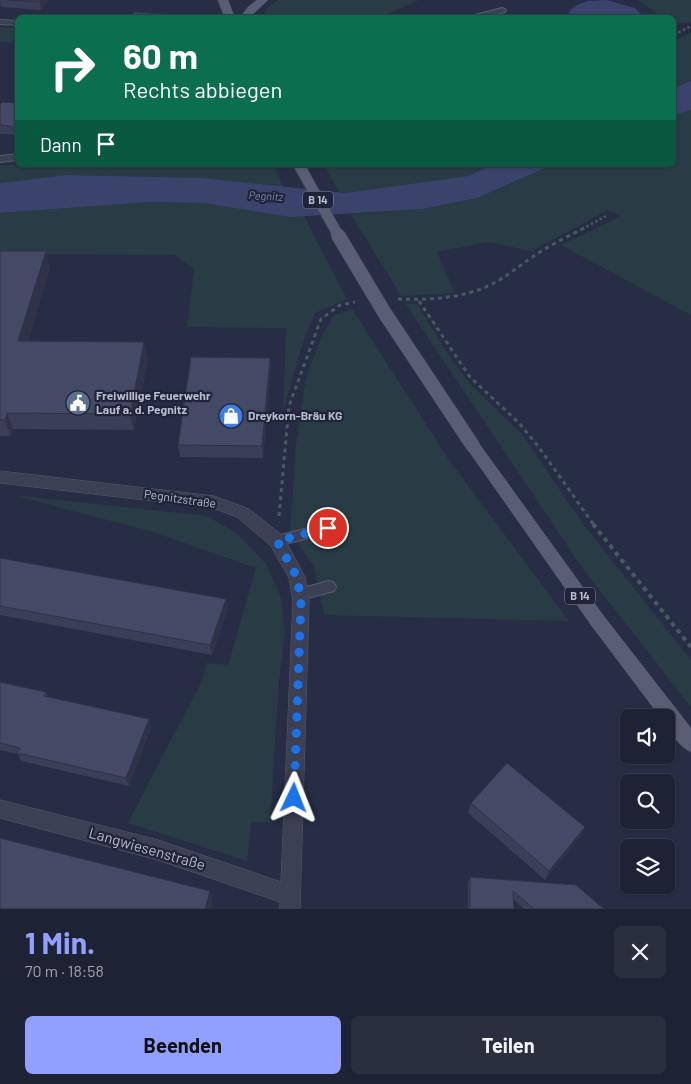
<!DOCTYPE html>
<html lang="de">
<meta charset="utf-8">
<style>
:root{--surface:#1d2234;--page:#2a2f40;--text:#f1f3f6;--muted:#a0a4ac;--line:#3b3f4f;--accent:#90a0fc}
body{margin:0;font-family:Barlow,sans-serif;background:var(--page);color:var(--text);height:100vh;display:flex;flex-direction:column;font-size:19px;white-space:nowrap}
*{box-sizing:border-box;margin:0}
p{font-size:16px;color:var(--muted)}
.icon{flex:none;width:28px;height:28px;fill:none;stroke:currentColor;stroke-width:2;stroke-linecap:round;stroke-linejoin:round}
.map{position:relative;height:909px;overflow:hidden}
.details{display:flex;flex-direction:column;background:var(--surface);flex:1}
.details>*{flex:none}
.guide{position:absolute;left:15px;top:15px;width:661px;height:152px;border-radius:8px;box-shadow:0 1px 4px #0004,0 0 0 1px var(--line);background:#0b6e4f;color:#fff;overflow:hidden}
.buttons{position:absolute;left:620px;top:709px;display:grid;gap:10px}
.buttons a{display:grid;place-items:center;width:55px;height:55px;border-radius:8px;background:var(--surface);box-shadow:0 1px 4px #0004,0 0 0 1px var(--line);font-size:25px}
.pin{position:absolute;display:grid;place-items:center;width:42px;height:42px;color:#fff;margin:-21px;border:2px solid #fff;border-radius:50%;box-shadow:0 1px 5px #0007}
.me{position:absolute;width:55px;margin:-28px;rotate:2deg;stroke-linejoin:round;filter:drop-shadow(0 0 4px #0008)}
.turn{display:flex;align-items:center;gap:18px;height:105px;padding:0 25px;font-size:22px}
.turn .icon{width:65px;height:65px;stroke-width:2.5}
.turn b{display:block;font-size:35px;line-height:42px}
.then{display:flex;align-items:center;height:48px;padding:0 25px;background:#0003;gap:10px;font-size:19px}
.round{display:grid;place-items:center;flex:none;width:52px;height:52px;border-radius:8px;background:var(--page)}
.summary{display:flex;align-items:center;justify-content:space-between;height:85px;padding:0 25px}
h1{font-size:30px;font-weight:700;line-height:38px;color:var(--accent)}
.primary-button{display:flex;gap:10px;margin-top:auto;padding:10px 25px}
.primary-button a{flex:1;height:58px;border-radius:8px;background:var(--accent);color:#111;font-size:20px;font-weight:700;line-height:58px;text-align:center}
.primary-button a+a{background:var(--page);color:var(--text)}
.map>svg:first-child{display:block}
.green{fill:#293c46}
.water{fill:#3a436c}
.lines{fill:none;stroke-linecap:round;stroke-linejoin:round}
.service-casing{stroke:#575b6f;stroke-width:2}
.minor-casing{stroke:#575b6f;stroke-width:1}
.primary-casing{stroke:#45495e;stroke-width:1}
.path-far2{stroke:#475962;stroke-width:2.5;stroke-dasharray:2.5 2.5;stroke-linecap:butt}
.path-far1{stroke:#475962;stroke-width:3;stroke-dasharray:4 4;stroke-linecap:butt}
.path{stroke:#475962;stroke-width:4;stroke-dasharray:4.5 4.5;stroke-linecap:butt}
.service{fill:#3b4054;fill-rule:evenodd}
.minor{fill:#3b4054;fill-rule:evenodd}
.primary{fill:#595e74;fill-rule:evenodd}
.primary-bridge-casing{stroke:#45495e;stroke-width:15;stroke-linecap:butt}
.primary-bridge{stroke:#595e74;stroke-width:14}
.wall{fill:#3a3f57}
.shaded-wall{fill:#303347}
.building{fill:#444965;stroke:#303347}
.route{stroke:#1a73e8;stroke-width:9;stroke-dasharray:0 16.2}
.labels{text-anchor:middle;stroke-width:4.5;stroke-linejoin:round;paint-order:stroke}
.far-water-label{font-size:11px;font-style:italic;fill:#7f8ab5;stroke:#20243a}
.shield{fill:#20243a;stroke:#8b8ea2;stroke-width:1}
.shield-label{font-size:11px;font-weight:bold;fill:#b9bcce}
.poi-label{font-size:12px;font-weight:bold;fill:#b9bcce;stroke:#20243a;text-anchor:start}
.street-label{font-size:12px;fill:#b9bcce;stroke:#20243a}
.near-street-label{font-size:15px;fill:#b9bcce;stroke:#20243a}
</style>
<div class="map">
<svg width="691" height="909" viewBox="0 0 691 909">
<rect width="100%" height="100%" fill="#272d45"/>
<!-- green -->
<path class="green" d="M 278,0 L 419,0 L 381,17 L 262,17 L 268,7 Z
M 638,0 L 691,0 L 691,22 L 674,24 L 674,18 L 662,17 Z
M 0,27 L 17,28 L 13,43 L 0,42 Z
M 691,33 L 691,81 L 674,88 L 674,40 Z
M 691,110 L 691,315 L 561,245 L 622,216 L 608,210 L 531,251 L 488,242 L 437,252 L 455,293 L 401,296 L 351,214 L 423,209 L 477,198 L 552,165 L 674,165 L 674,115 Z
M 0,165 L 37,166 L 273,165 L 284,187 L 202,178 L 67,175 L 0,183 Z
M 324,165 L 492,165 L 468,176 L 345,193 L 339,192 Z
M 150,202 L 203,203 L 290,217 L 304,216 L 347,299 L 315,313 L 302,345 L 283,412 L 286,328 L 187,327 L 194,269 L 175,255 L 0,254 L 0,213 Z
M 405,303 L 417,304 L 451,359 L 471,385 L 522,434 L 583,524 L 691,660 L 691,707 L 583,569 Z
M 352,309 L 449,460 L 569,621 L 324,615 L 314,566 L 290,533 L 296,445 L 306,377 L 322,336 L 333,316 Z
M 13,495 L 207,516 L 238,534 L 266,564 L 281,598 L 285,632 L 279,680 L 270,822 L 251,822 L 247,861 L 128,823 L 203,679 L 206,663 L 228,665 L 256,568 L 153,532 Z"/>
<!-- water -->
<path class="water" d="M 606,0 L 635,8 L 644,17 L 568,17 L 570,10 L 579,4 L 588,1 Z
M 691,81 L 691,110 L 674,115 L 674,88 Z
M 492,165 L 552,165 L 477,198 L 423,209 L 290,217 L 203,203 L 150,202 L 0,213 L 0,183 L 67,175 L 202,178 L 345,193 L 468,176 Z"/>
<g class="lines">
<defs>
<path id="service" d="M 502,8 L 506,10 L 505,12 L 480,18 L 463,18 Z
M 0,20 L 18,21 L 18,25 L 0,24 Z
M 18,154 L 18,160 L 0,162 L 0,156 Z
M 328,523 L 333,524 L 335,528 L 333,532 L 277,546 L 272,545 L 270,541 L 272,537 L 277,536 Z
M 329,581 L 334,583 L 336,587 L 334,591 L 300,600 L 295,598 L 293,594 L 295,590 Z"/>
<path id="minor" d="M 0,471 L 214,496 L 249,509 L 283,536 L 305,577 L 309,601 L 300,909 L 280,909 L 280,902 L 158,860 L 0,818 L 0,800 L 158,840 L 281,882 L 293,601 L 289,578 L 271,546 L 237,517 L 213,508 L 0,483 Z"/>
<path id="primary" d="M 218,0 L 228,0 L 235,18 L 225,18 Z
M 257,0 L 268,0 L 249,18 L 240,18 L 248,7 Z
M 293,165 L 305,165 L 344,235 L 342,238 L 334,238 Z
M 473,440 L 478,442 L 603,615 L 691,728 L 691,752 C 680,747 666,730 666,718 L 661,718 L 591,625 L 468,450 L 466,446 L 468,442 Z"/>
</defs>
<!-- service casing -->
<use href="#service" class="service-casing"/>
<!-- minor casing -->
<use href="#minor" class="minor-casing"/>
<!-- primary casing -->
<use href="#primary" class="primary-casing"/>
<!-- path-far2 -->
<path class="path-far2" d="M 674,35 L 691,26
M 582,229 L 606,216"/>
<!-- path-far1 -->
<path class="path-far1" d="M 398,299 C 425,300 452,299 478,290 C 500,283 518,266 537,254 C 552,244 569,236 584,228
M 419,301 L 470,377 L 519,423 L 538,446 L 594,525
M 279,516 L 289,406 L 321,319 L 340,305 L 355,302"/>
<!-- path -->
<path class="path" d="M 593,524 L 691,647"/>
<!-- service -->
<use href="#service" class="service"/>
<!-- minor -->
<use href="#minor" class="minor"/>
<!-- primary -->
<use href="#primary" class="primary"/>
<defs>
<path id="primary-bridge" d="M 338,235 L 384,312 L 473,446"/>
</defs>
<!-- primary-bridge casing -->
<use href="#primary-bridge" class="primary-bridge-casing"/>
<!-- primary-bridge -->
<use href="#primary-bridge" class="primary-bridge"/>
</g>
<!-- wall -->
<path class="wall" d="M 0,0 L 48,0 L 41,10 L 1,7 Z
M 18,103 L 18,135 L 0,134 L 0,105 Z
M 0,251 L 50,267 L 28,341 L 148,359 L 134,430 L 13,429 L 11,436 L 0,436 Z
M 270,358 L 271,371 L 263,458 L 180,457 L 178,445 Z
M 0,558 L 226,599 L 228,609 L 212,655 L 0,615 Z
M 0,682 L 46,692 L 48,697 L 149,719 L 151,727 L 129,786 L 21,761 L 18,754 L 0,750 Z
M 471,803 L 585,827 L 580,837 L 545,880 L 468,813 Z
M 470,877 L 604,909 L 524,909 L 513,899 L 514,909 L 468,909 L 468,883 Z"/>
<!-- shaded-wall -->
<path class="shaded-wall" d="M 41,0 L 48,0 L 41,10 L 40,2 Z
M 46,251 L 50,267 L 23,358 L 18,341 Z
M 144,342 L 148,359 L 134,430 L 130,414 Z
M 270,358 L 271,371 L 263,458 L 262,446 Z
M 7,413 L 13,429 L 11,436 L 5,420 Z
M 226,599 L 228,609 L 212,655 L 210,645 Z
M 149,719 L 151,727 L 129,786 L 126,778 Z
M 585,827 L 580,837 L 545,880 L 549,871 Z
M 210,891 L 213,902 L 211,909 L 205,909 Z"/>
<!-- building -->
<path class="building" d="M 8,0 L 41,0 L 40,2 Z
M 134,12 L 167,14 L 165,18 L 130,18 Z
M 2,102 L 18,103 L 18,127 L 0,125 L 0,105 Z
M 0,251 L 46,251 L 18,341 L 144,342 L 130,414 L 7,413 L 5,420 L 0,420 Z
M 191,357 L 270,358 L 262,446 L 178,445 Z
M 0,558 L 226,599 L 210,645 L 0,606 Z
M 0,682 L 46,692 L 44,696 L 149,719 L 126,778 L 17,753 L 20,748 L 0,743 Z
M 507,763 L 585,827 L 549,871 L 471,803 Z
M 0,838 L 210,891 L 205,909 L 0,909 Z
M 470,877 L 576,885 L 604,909 L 534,909 L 513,891 L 514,909 L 470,909 Z"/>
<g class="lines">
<!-- route -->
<path class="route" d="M 294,798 L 301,601 L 297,577 L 277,541 L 328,528"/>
</g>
<!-- icons -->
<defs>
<symbol id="civic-disc" viewBox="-11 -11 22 22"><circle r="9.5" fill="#5c6f8a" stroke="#20243a"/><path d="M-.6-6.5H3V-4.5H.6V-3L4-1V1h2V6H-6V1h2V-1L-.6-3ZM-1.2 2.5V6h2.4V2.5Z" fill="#fff"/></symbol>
<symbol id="shop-disc" viewBox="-11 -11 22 22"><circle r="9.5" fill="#3f7fe0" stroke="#20243a"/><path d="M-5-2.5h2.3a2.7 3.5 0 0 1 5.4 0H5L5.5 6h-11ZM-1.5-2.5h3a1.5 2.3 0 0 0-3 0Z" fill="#fff"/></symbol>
</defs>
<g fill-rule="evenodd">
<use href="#civic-disc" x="64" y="389" width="28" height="28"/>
<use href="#shop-disc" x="217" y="402" width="28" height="28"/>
</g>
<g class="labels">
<!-- far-water labels -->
<g class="far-water-label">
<text transform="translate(266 196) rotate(3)" y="4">Pegnitz</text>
</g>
<!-- shield labels -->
<g class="shield">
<rect x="303" y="191.5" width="30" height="17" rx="4"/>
<rect x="565" y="587.5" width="30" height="17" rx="4"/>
</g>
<g class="shield-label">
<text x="318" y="204">B 14</text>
<text x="580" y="600">B 14</text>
</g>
<!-- poi labels -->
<g class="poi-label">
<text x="96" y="400">Freiwillige Feuerwehr<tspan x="96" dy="14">Lauf a. d. Pegnitz</tspan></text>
<text x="248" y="420">Dreykorn-Bräu KG</text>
</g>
<!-- street labels -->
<g class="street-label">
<text transform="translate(180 499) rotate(8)" y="4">Pegnitzstraße</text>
</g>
<!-- near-street labels -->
<g class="near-street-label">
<text transform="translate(147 849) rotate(16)" y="5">Langwiesenstraße</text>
</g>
</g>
</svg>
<div class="buttons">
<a><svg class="icon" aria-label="sound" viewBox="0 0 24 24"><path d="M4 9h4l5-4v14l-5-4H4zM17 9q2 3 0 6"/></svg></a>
<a><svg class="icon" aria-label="search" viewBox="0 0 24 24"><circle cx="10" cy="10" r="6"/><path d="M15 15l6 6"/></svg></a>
<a><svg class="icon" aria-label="layers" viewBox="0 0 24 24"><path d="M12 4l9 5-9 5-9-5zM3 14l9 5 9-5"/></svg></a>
</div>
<div class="pin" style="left:328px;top:528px;background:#d93025"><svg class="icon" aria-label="arrive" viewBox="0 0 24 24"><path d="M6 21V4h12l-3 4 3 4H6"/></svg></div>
<svg class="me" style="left:294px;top:798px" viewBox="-20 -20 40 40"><path d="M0-17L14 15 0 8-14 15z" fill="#1a73e8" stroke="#fff" stroke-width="4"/></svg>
<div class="guide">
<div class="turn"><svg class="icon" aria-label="right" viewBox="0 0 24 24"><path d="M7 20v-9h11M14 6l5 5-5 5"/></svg><div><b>60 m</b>Rechts abbiegen</div></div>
<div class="then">Dann<svg class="icon" aria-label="arrive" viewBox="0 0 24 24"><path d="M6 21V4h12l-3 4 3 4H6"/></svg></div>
</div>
</div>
<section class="details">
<div class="summary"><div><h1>1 Min.</h1><p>70 m · 18:58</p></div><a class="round"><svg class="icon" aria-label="close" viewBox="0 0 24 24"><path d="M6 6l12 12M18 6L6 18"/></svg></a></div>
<div class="primary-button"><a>Beenden</a><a>Teilen</a></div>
</section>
